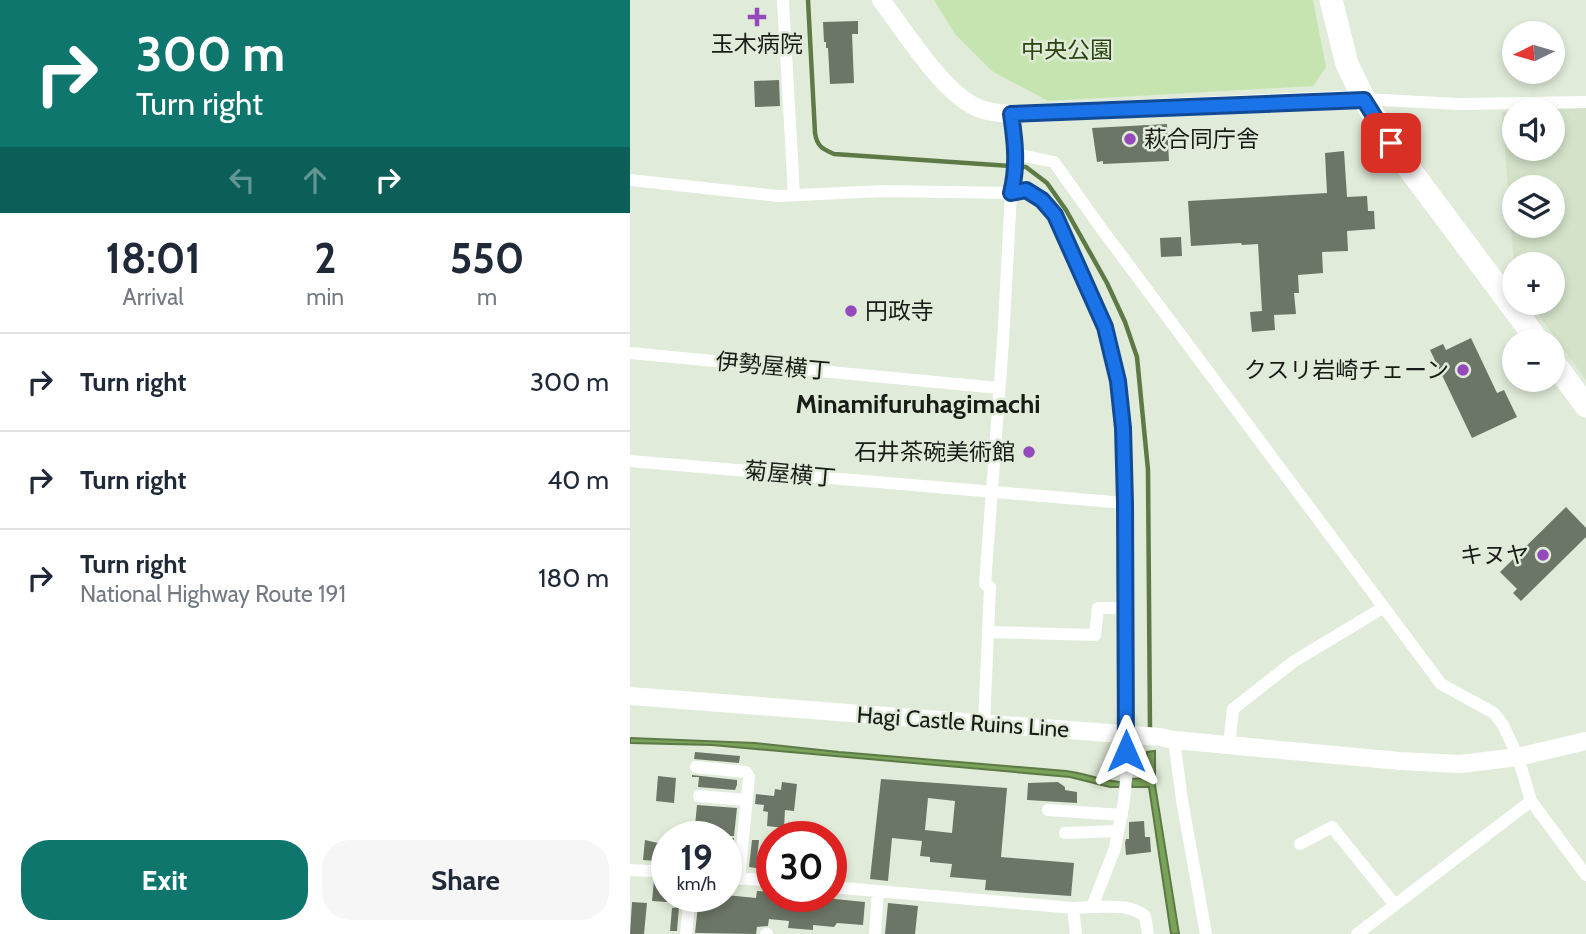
<!DOCTYPE html>
<meta charset="utf-8">
<style>
:root{--surface:#fff;--page:#f6f6f7;--text:#1f2937;--muted:#747a83;--line:#e0e1e3;--accent:#0f766e}
body{margin:0;font-family:Cabin,"Noto Sans JP",sans-serif;background:var(--page);color:var(--text);height:100vh;display:flex;flex-direction:column;font-size:26px;white-space:nowrap}
*{box-sizing:border-box;margin:0}
p{font-size:23px;color:var(--muted)}
.icon{flex:none;width:38px;height:38px;fill:none;stroke:currentColor;stroke-width:2;stroke-linecap:round;stroke-linejoin:round}
.map{position:relative;flex:1;overflow:hidden}
.drawer{display:flex;flex-direction:column;background:var(--surface);width:630px}
.drawer>*{flex:none}
.top-card{background:#0f766e;color:#fff;overflow:hidden}
.needle{width:46px;rotate:265deg}
.tools{position:absolute;left:872px;top:21px;display:grid;gap:14px}
.tools a{display:grid;place-items:center;width:63px;height:63px;border-radius:50%;background:var(--surface);box-shadow:0 4px 10px #0003;font-size:35px}
.speed{position:absolute;left:21px;top:821px;display:flex;gap:14px;font-size:35px;font-weight:700;text-align:center}
.speed>*{display:grid;place-content:center;width:91px;height:91px;border-radius:50%;background:var(--surface);box-shadow:0 4px 10px #0003;line-height:1}
.speed small{font-size:18px;font-weight:400}
.speed .limit{border:10px solid #d22;background:#fff;color:#111}
.pin{position:absolute;display:grid;place-items:center;width:60px;height:60px;color:#fff;margin:-30px;border-radius:14px;box-shadow:0 4px 10px #0006}
.me{position:absolute;width:77px;margin:-38px;rotate:0deg;stroke-linejoin:round;filter:drop-shadow(0 0 5px #0008)}
.turn{display:flex;align-items:center;gap:24px;height:147px;padding:0 21px;font-size:32px}
.turn .icon{width:91px;height:91px;stroke-width:2.5}
.turn b{display:block;font-size:49px;line-height:60px}
.lanes{display:flex;align-items:center;height:66px;padding:0 21px;background:#0003;justify-content:center;gap:35px;direction:ltr}
.lanes .off{opacity:.35}
.eta{display:flex;justify-content:space-evenly;align-items:center;height:119px;text-align:center}
.eta b{font-size:42px;font-weight:700;line-height:49px}
.cta{display:flex;gap:14px;margin-top:auto;padding:14px 21px}
.cta a{flex:1;height:80px;border-radius:28px;background:var(--accent);color:#fff;font-size:28px;font-weight:700;line-height:80px;text-align:center}
.cta a+a{background:var(--page);color:var(--text)}
ul{padding:0;list-style:none}
li{display:flex;align-items:center;gap:21px;height:98px;padding:0 21px;border-top:2px solid var(--line)}
li div{flex:1}
li b{display:block;font-size:26px}
li em{font-style:normal}
main{display:flex;flex:1;min-height:0}
.map>svg:first-child{display:block}
.built{fill:#d3e2c9;fill-rule:evenodd}
.green{fill:#c5e4af}
.water{fill:#7aa35a;stroke:#5d7a46;stroke-width:2}
.lines{fill:none;stroke-linecap:round;stroke-linejoin:round}
.stream{stroke:#5d7a46;stroke-width:4.5}
.building{fill:#6c7666;fill-rule:evenodd}
.street{stroke:#fff;stroke-width:12}
.secondary{stroke:#fff;stroke-width:18}
.highway{stroke:#fff;stroke-width:23}
.route-casing{stroke:#114b97;stroke-width:18}
.route{stroke:#1a73e8;stroke-width:12}
.poi-dot{fill:#954abc;stroke:#e0ebd9;stroke-width:2.5}
.labels{text-anchor:middle;stroke-width:5;stroke-linejoin:round;paint-order:stroke}
.poi-label{font-size:23px;fill:#191c16;stroke:#e0ebd9;text-anchor:end}
.park-label{font-size:23px;fill:#29440f;stroke:#e0ebd9}
.street-label{font-size:23px;fill:#191c16;stroke:#e0ebd9}
.quarter-label{font-size:26px;font-weight:bold;fill:#191c16;stroke:#e0ebd9}
</style>
<main>
<section class="drawer">
<div class="top-card">
<div class="turn"><svg class="icon" aria-label="right" viewBox="0 0 24 24"><path d="M7 20v-9h11M14 6l5 5-5 5"/></svg><div><b>300 m</b>Turn right</div></div>
<div class="lanes"><svg class="icon off" aria-label="left" viewBox="0 0 24 24"><path d="M17 20v-9H6M10 6l-5 5 5 5"/></svg><svg class="icon off" aria-label="ahead" viewBox="0 0 24 24"><path d="M12 20V5M6 11l6-6 6 6"/></svg><svg class="icon" aria-label="right" viewBox="0 0 24 24"><path d="M7 20v-9h11M14 6l5 5-5 5"/></svg></div>
</div>
<div class="eta">
<div><b>18:01</b><p>Arrival</p></div>
<div><b>2</b><p>min</p></div>
<div><b>550</b><p>m</p></div>
</div>
<ul>
<li><svg class="icon" aria-label="right" viewBox="0 0 24 24"><path d="M7 20v-9h11M14 6l5 5-5 5"/></svg><div><b>Turn right</b></div><em>300 m</em></li>
<li><svg class="icon" aria-label="right" viewBox="0 0 24 24"><path d="M7 20v-9h11M14 6l5 5-5 5"/></svg><div><b>Turn right</b></div><em>40 m</em></li>
<li><svg class="icon" aria-label="right" viewBox="0 0 24 24"><path d="M7 20v-9h11M14 6l5 5-5 5"/></svg><div><b>Turn right</b><p>National Highway Route 191</p></div><em>180 m</em></li>
</ul>
<div class="cta"><a>Exit</a><a>Share</a></div>
</section>
<div class="map">
<svg width="956" height="934" viewBox="0 0 956 934">
<rect width="100%" height="100%" fill="#e0ebd9"/>
<!-- built -->
<path class="built" d="M 956,108 L 956,380 L 900,303 L 922,303 L 922,264 L 884,264 L 872,112 L 884,112 L 884,149 L 922,149 L 922,110 L 914,110 ZM 884,187 L 922,187 L 922,226 L 884,226 Z"/>
<!-- green -->
<path class="green" d="M 304,0 L 683,0 L 696,67 L 683,86 L 418,101 L 362,71 L 325,34 Z"/>
<!-- water -->
<path class="water" d="M 0,738 L 125,743 L 209,752 L 436,771 C 454,773 472,781 490,782 L 490,787 L 480,787 L 440,777 L 82,745 L 0,743 Z
M 525,751 L 525,785 L 549,934 L 541,934 L 519,787 L 502,787 L 501,779 L 517,778 L 517,752 Z"/>
<g class="lines">
<!-- stream -->
<path class="stream" d="M 178,0 L 185,133 C 187,146 192,149 204,154 L 396,167 L 417,183 L 436,210 L 477,283 L 495,322 L 507,357 L 518,470 L 520,730"/>
</g>
<!-- building -->
<path class="building" d="M 228,21 L 228,34 L 222,34 L 224,83 L 200,84 L 198,48 L 196,48 L 196,42 L 194,42 L 193,22 Z
M 149,80 L 150,106 L 125,107 L 124,81 Z
M 537,124 L 539,161 L 473,164 L 473,161 L 467,162 L 462,128 Z
M 714,151 L 717,197 L 737,196 L 738,211 L 744,211 L 745,229 L 717,231 L 718,251 L 692,252 L 693,273 L 668,275 L 669,293 L 664,293 L 666,314 L 644,315 L 645,330 L 622,332 L 620,312 L 632,311 L 628,244 L 612,245 L 611,243 L 561,246 L 558,201 L 697,193 L 695,153 Z
M 551,237 L 552,256 L 531,257 L 530,238 Z
M 841,338 L 867,393 L 874,390 L 887,417 L 842,438 L 800,350 L 813,344 L 816,350 Z
M 936,507 L 956,528 L 956,537 L 891,601 L 883,593 L 887,589 L 870,572 Z
M 65,752 L 110,756 L 109,763 L 64,759 Z
M 62,775 L 107,780 L 107,785 L 105,790 L 68,787 L 69,777 L 62,777 Z
M 28,776 L 46,778 L 44,803 L 26,801 Z
M 251,779 L 377,788 L 371,857 L 444,863 L 441,896 L 355,890 L 356,880 L 320,877 L 322,864 L 300,862 L 300,857 L 290,856 L 292,841 L 262,838 L 258,881 L 240,879 ZM 298,798 L 325,801 L 322,833 L 295,830 Z
M 152,782 L 167,784 L 164,811 L 155,810 L 154,828 L 137,826 L 138,812 L 133,811 L 134,805 L 125,804 L 126,794 L 144,796 L 145,789 L 151,790 Z
M 428,782 L 435,787 L 435,790 L 447,792 L 447,803 L 397,800 L 398,783 Z
M 67,805 L 107,808 L 104,836 L 64,836 Z
M 514,821 L 515,837 L 520,837 L 521,852 L 496,855 L 495,843 L 496,839 L 499,839 L 499,822 Z
M 96,838 L 104,838 L 102,866 L 96,865 Z
M 15,840 L 37,845 L 37,856 L 27,855 L 26,861 L 13,860 Z
M 122,840 L 129,840 L 126,868 L 119,867 Z
M 24,880 L 34,882 L 33,891 L 37,892 L 37,902 L 22,901 Z
M 127,891 L 142,892 L 142,896 L 175,896 L 235,902 L 233,925 L 207,923 L 204,927 L 183,925 L 183,930 L 158,928 L 159,921 L 139,919 L 138,926 L 127,927 L 126,934 L 65,933 L 69,896 L 96,895 L 126,898 Z
M 2,902 L 17,903 L 14,934 L 0,934 Z
M 258,903 L 288,906 L 285,934 L 255,934 Z
M 49,907 L 47,931 L 40,931 L 42,908 Z"/>
<g class="lines">
<!-- street -->
<path class="street" d="M 153,0 L 164,195
M 734,99 L 828,104 L 956,102
M 386,154 L 424,162 L 468,224 L 811,684 L 864,713 L 873,725 L 888,757 L 901,801 L 956,875
M 0,180 L 148,196 L 254,191 L 381,193 L 396,190 L 412,200 L 425,215 L 475,327 L 488,381 L 493,428 L 497,769 L 494,801 L 485,848 L 462,907 L 443,908 L 201,887
M 0,353 L 369,388
M 0,461 L 495,503
M 358,632 L 465,635 L 468,608 L 496,608
M 354,724 L 360,587 L 355,584 L 373,342 L 381,193 C 388,166 385,142 381,114
M 544,740 L 552,800 L 576,934
M 599,745 L 603,709 L 663,662 L 754,607
M 66,767 L 116,772 L 119,777 L 109,879
M 69,796 L 117,800
M 418,810 L 492,815
M 435,833 L 488,831
M 670,844 L 702,827 L 765,905
M 0,870 L 37,872
M 96,877 L 142,881
M 462,907 C 481,907 499,904 515,916 L 518,934
M 443,908 L 446,934
M 56,934 L 60,896
M 136,934 L 137,934
M 245,934 L 248,891
M 727,934 L 901,801"/>
<!-- secondary -->
<path class="secondary" d="M 251,0 C 274,30 311,90 344,106 C 355,112 368,113 381,114 L 734,99
M 0,696 L 530,737 L 544,740 L 770,761 L 830,764 L 888,757 L 956,741"/>
<!-- highway -->
<path class="highway" d="M 701,0 L 717,64 L 734,99 L 760,143 L 908,341
M 922,360 L 956,406"/>
</g>
<g class="lines">
<defs>
<path id="route" d="M 496,751 L 495,503 L 493,428 L 488,381 L 475,327 L 425,215 L 412,200 L 396,190 L 381,193 C 388,166 385,141 381,114 L 734,100 L 761,143"/>
</defs>
<!-- route casing -->
<use href="#route" class="route-casing"/>
<!-- route -->
<use href="#route" class="route"/>
</g>
<!-- markers -->
<g class="poi-dot">
<path d="M123.5 6.5h7v7h7v7h-7v7h-7v-7h-7v-7h7z"/>
<circle cx="500" cy="139" r="7"/>
<circle cx="221" cy="311" r="7"/>
<circle cx="833" cy="370" r="7"/>
<circle cx="399" cy="452" r="7"/>
<circle cx="913" cy="555" r="7"/>
</g>
<g class="labels">
<!-- poi labels -->
<g class="poi-label">
<text x="127" y="52" text-anchor="middle">玉木病院</text>
<text x="514" y="147" text-anchor="start">萩合同庁舎</text>
<text x="235" y="319" text-anchor="start">円政寺</text>
<text x="819" y="378">クスリ岩崎チェーン</text>
<text x="385" y="460">石井茶碗美術館</text>
<text x="899" y="563">キヌヤ</text>
</g>
<!-- park labels -->
<g class="park-label">
<text x="437" y="58">中央公園</text>
</g>
<!-- street labels -->
<g class="street-label">
<text transform="translate(143 366) rotate(5)" y="8">伊勢屋横丁</text>
<text transform="translate(160 474) rotate(5)" y="8">菊屋横丁</text>
<text transform="translate(333 722) rotate(4)" y="8">Hagi Castle Ruins Line</text>
</g>
<!-- quarter labels -->
<g class="quarter-label">
<text x="288" y="413">Minamifuruhagimachi</text>
</g>
</g>
</svg>
<div class="tools">
<a><svg class="needle" viewBox="-14 -14 28 28"><path d="M0-13l5 13h-10z" fill="#e53935"/><path d="M0 13l5-13h-10z" fill="#747a83"/></svg></a>
<a><svg class="icon" aria-label="sound" viewBox="0 0 24 24"><path d="M4 9h4l5-4v14l-5-4H4zM17 9q2 3 0 6"/></svg></a>
<a><svg class="icon" aria-label="layers" viewBox="0 0 24 24"><path d="M12 4l9 5-9 5-9-5zM3 14l9 5 9-5"/></svg></a>
<a>+</a>
<a>−</a>
</div>
<div class="speed"><div>19<small>km/h</small></div><div class="limit">30</div></div>
<div class="pin" style="left:761px;top:143px;background:#d93025"><svg class="icon" aria-label="arrive" viewBox="0 0 24 24"><path d="M6 21V4h12l-3 4 3 4H6"/></svg></div>
<svg class="me" style="left:496px;top:751px" viewBox="-20 -20 40 40"><path d="M0-17L14 15 0 8-14 15z" fill="#1a73e8" stroke="#fff" stroke-width="4"/></svg>
</div>
</main>
